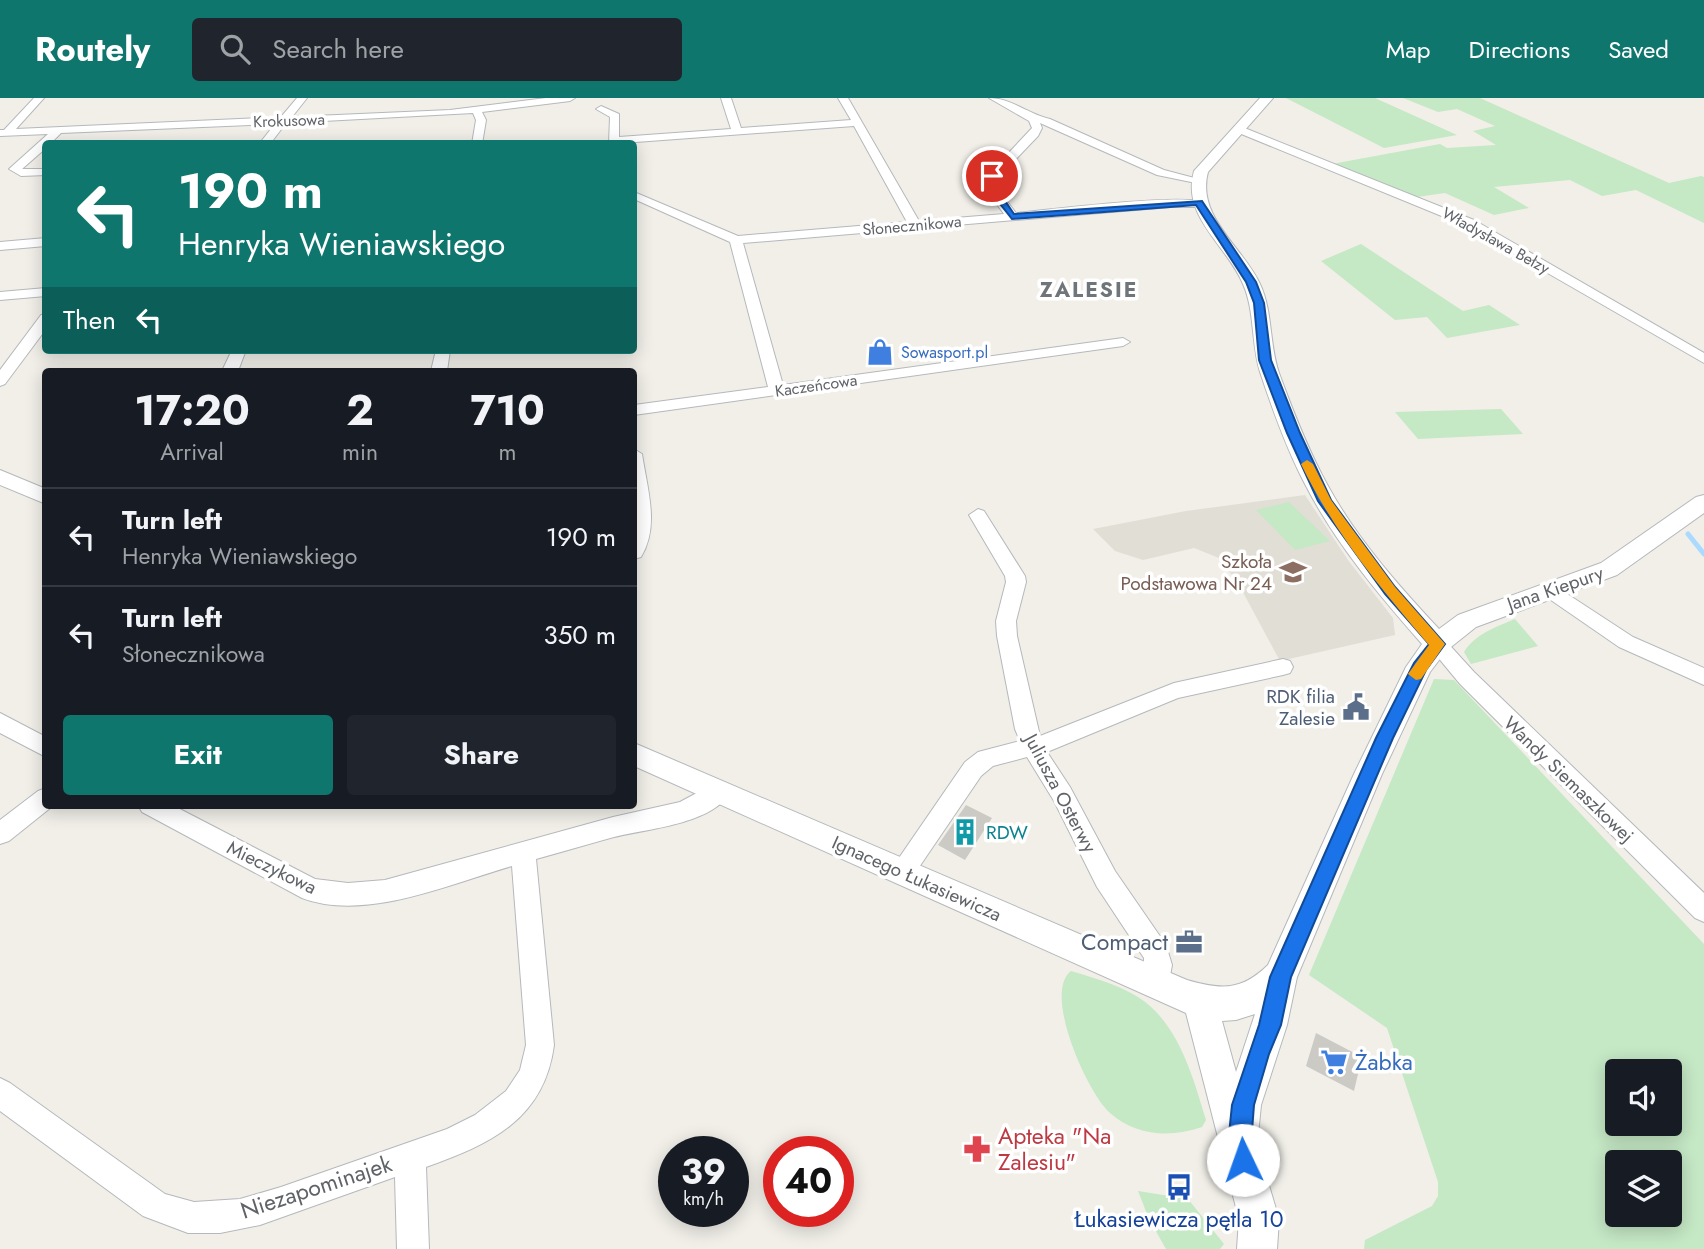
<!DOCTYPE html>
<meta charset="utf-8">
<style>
:root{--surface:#171b24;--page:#20242c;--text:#f1f3f6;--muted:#9ea1a6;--line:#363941;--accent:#0f766e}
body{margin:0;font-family:Jost,sans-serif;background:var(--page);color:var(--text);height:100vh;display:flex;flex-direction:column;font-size:26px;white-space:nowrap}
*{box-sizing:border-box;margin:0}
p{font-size:23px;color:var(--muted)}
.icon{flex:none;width:38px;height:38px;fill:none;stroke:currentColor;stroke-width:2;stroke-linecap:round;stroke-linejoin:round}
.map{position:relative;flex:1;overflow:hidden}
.panel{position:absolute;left:42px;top:270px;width:595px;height:441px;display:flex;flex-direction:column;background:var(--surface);border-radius:7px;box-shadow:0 4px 18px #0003}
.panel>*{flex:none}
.top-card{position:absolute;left:42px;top:42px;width:595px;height:214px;border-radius:7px;box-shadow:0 4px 18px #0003;background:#0f766e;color:#fff;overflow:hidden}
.buttons{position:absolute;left:1605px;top:961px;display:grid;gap:14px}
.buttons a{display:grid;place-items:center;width:77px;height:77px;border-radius:7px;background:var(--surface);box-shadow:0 4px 18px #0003;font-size:35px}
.speed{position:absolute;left:658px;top:1038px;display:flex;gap:14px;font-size:35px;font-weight:700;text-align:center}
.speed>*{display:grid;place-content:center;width:91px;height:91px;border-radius:50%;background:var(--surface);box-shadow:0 4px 18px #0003;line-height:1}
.speed small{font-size:18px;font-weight:400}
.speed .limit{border:10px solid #d22;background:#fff;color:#111}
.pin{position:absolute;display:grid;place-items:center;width:60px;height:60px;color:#fff;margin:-30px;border:4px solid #fff;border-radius:50%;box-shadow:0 2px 7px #0007}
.me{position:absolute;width:77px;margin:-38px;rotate:357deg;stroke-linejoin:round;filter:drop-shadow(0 0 5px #0008)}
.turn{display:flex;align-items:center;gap:24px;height:147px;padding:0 21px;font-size:32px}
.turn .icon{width:91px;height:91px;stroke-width:2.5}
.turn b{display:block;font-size:49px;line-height:60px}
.then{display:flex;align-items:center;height:66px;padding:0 21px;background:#0003;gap:14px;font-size:26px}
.eta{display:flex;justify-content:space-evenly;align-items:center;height:119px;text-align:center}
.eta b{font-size:42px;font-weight:700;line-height:49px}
.cta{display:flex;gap:14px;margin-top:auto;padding:14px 21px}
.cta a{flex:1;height:80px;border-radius:7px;background:var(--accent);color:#fff;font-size:28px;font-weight:700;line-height:80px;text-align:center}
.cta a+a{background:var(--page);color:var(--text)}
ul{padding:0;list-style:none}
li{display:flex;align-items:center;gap:21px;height:98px;padding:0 21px;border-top:2px solid var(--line)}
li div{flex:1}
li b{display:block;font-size:26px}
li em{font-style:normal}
header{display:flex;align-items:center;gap:42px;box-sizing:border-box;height:98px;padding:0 35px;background:var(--accent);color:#fff}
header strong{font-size:33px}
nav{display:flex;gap:38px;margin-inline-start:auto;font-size:24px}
.search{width:490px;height:63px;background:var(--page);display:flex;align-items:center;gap:18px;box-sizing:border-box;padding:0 24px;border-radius:7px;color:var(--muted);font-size:26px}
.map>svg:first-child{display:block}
.education{fill:#e1ded6}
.green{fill:#c5e8c5;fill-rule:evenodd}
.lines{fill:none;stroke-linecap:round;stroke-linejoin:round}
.stream{stroke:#aadaff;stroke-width:5}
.building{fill:#cccac5}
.minor-casing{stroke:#b5b8bc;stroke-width:2}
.tertiary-casing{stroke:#b5b8bc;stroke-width:2}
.minor{fill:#fff;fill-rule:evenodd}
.tertiary{fill:#fff;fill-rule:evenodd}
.route{fill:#1a73e8;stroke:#114b97;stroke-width:2}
.slow{fill:#f59e0b}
.labels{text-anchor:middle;stroke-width:7;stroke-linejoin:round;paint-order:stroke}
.far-street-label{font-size:16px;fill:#5f6368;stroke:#fff}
.far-shop-label{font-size:16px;fill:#366cbe;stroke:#fff;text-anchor:start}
.education-label{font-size:19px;fill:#785e54;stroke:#fff;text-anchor:end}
.street-label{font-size:19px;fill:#5f6368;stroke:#fff}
.service-label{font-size:19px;fill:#4e5e75;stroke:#fff;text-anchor:end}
.culture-label{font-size:19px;fill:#0d838f;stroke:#fff;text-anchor:start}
.far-district-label{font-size:21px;font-weight:bold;letter-spacing:2px;fill:#70757a;stroke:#fff}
.near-service-label{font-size:23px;fill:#4e5e75;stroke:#fff;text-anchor:end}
.near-shop-label{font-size:23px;fill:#366cbe;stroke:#fff;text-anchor:start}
.near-health-label{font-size:23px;fill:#be3a42;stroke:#fff;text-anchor:start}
.near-street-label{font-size:23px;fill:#5f6368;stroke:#fff}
.near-transit-label{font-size:23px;fill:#164399;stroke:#fff}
</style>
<header>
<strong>Routely</strong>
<div class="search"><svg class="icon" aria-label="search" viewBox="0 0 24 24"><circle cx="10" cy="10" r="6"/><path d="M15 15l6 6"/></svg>Search here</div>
<nav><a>Map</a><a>Directions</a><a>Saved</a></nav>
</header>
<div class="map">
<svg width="1704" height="1151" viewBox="0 0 1704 1151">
<rect width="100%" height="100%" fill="#f1efe8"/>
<!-- education -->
<path class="education" d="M 1305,397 L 1348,462 L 1393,520 L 1395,537 L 1280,563 L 1238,485 L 1219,460 L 1194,450 L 1143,462 L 1115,453 L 1093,431 L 1186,413 Z"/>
<!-- green -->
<path class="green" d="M 1286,0 L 1375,0 L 1457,37 L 1384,50 Z
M 1403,0 L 1480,0 L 1669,85 L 1701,78 L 1704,79 L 1704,125 L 1636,92 L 1602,98 L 1570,82 L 1494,89 L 1529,110 L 1494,117 L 1445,95 L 1417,99 L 1332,66 L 1440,46 L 1447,50 L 1496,47 L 1473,33 L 1495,28 L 1457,11 L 1438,14 Z
M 1361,146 L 1463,213 L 1489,207 L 1520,227 L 1447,240 L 1427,219 L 1395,222 L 1321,163 Z
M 1501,311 L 1523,336 L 1418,341 L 1395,314 Z
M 1289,404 L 1330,443 L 1295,452 L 1256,412 Z
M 1515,521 L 1538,548 L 1471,566 L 1464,554 C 1475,536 1496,529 1515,521 Z
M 1434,581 L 1454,582 L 1704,846 L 1704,1151 L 1364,1151 L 1365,1142 L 1432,1108 L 1438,1098 L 1438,1084 L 1387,930 L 1309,877 ZM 1617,973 L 1670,973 L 1670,1026 L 1617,1026 ZM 1617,1064 L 1670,1064 L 1670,1116 L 1617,1116 Z
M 1071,873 C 1094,880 1117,886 1138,899 C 1178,924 1193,979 1206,1022 L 1202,1029 C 1170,1040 1136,1038 1110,1015 C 1088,996 1042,895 1071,873 Z
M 1138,1093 L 1188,1101 L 1224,1146 L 1220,1151 L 1166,1151 L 1149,1121 Z"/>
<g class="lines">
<!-- stream -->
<path class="stream" d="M 1688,436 L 1704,456"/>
</g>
<!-- building -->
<path class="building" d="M 966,707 L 992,720 L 965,762 L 938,747 Z
M 1316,935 L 1362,959 L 1354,993 L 1306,968 Z"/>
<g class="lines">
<defs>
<path id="minor" d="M 34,0 L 44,0 L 16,31 L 281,19 L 297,0 L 307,0 L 292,19 L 450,12 L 546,0 L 575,0 L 570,3 L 482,14 L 486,22 L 482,46 L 472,46 L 476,22 L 473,15 L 286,25 L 270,46 L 259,46 L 275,26 L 61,35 L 50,46 L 46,46 L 46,50 L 22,71 L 46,71 L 46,77 L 21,78 L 9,71 L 48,36 L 0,38 L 0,32 L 4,32 Z
M 721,0 L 731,0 L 741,30 L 851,22 L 838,0 L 848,0 L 919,123 L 1004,116 L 987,93 L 984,81 L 1032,30 L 1029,23 L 989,0 C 1011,0 1028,16 1050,21 L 1164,72 L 1202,82 L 1196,85 L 1157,77 L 1040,25 L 1042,30 L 1038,38 L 996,82 L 999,93 L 1016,115 C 1044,112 1190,94 1205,105 L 1199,109 L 1171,109 L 743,145 L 783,287 L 1123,240 L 1130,244 L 1123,248 L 634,317 L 634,307 L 768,289 L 730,144 L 634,101 L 634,94 L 738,138 L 907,124 L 854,28 L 609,46 L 610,19 L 596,11 L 601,8 L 619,16 L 619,39 L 731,31 Z
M 1234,29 L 1242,29 L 1474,122 L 1704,255 L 1704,265 L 1466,128 L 1234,33 Z
M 46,140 L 46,148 L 0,152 L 0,144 Z
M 46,190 L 46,198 L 0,202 L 0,194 Z
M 46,216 L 46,231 L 5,286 L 0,288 L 0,272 L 41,217 Z
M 232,252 L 246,252 L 238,273 L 222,273 Z
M 436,252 L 450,252 L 447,273 L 431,273 Z
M 634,351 L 642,356 C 647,390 660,428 641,459 L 634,461 Z
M 978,411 L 984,413 L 1025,478 L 1026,484 L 1016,523 L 1017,538 L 1040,638 L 1174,585 L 1283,561 L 1290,563 L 1293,569 L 1290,575 L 1283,577 L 1178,600 L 1047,654 L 1070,689 L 1115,773 L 1166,847 L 1172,867 L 1167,894 L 1157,898 L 1147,894 L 1143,885 L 1144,860 L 1097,789 L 1054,703 L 1027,659 L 993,668 L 981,678 L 911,781 L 902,784 L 893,781 L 890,773 L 965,664 L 978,654 L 1020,643 L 1015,631 L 997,538 L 996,523 L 1006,484 L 1005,478 L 969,417 Z
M 1552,486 L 1633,539 L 1704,570 L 1704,587 L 1619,549 L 1545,498 L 1542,493 L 1545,488 Z
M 1437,539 L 1444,541 L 1474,574 L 1704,795 L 1704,824 L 1695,820 L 1460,586 L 1427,546 L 1430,541 Z
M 0,615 L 46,639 L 46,659 L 0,635 Z
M 719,683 L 727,686 L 731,693 C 714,726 646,731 614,739 C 588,746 562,754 536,761 L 554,947 C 544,1022 490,1046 426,1069 L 429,1151 L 397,1151 L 395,1079 L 260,1127 L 220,1135 L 188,1135 L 143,1118 L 0,1013 L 0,980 L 10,985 L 165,1096 L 194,1104 L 240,1101 L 281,1089 L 447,1031 L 475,1017 L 506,993 L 520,972 L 526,947 L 512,768 C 450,786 365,824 302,800 L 142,714 L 138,707 L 172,707 L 315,781 L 348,785 L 385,782 L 613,719 L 680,704 Z
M 46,690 L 46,707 L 54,707 L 9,743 L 0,746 L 0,722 L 38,693 Z"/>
<path id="tertiary" d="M 1260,0 L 1273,0 L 1208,74 C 1196,119 1243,149 1260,186 C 1273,214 1269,246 1279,275 C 1293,313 1308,352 1328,388 C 1357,441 1398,487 1439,531 L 1458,517 L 1601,465 L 1696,399 L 1704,397 L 1704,415 L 1617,477 L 1476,529 L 1446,553 L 1430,574 L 1382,676 L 1297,879 L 1287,927 L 1261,1007 L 1257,1047 L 1279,1121 L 1277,1151 L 1237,1151 L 1239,1121 L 1186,915 L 634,668 L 634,645 L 1187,882 C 1222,892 1241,893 1268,867 L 1354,676 L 1406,569 L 1422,546 C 1379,497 1336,446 1306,388 C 1287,352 1273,313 1260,274 C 1251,245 1255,213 1243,186 C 1227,147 1181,119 1194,73 ZM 1255,916 L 1236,974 L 1222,923 L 1236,922 Z
M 0,372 L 46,391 L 46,406 L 0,387 Z"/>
</defs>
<!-- minor casing -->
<use href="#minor" class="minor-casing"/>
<!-- tertiary casing -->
<use href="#tertiary" class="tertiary-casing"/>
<!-- minor -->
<use href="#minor" class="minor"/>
<!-- tertiary -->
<use href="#tertiary" class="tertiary"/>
</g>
<!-- route -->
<path class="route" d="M 989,76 L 996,78 L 995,88 L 1014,116 L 1202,103 L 1256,184 L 1264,205 L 1271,262 L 1300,335 L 1331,402 L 1395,489 L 1445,546 L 1426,572 L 1393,640 L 1291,879 L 1281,927 L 1269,956 L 1254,1007 L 1251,1046 L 1255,1062 L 1251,1070 L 1243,1073 L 1235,1070 L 1228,1046 L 1232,1007 L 1259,927 L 1270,879 L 1376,640 L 1414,565 L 1429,546 L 1385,496 L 1318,403 L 1287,335 L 1259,262 L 1254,205 L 1246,184 L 1196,107 L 1012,121 L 986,88 Z"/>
<!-- slow -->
<path class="slow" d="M 1307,362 L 1313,366 L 1331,402 L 1350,428 L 1395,489 L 1445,546 L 1421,581 L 1416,582 L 1408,576 L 1429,547 C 1380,490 1333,433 1301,366 Z"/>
<!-- icons -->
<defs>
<symbol id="shop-bare" viewBox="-9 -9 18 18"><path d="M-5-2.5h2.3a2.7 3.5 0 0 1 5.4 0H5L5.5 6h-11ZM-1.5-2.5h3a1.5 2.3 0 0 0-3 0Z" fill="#3f7fe0" stroke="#fff" stroke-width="2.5" paint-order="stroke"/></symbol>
<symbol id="school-bare" viewBox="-9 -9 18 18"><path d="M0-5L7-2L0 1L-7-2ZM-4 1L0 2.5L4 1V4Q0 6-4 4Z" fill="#8d6e63" stroke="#fff" stroke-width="2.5" paint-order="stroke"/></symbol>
<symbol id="civic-bare" viewBox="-9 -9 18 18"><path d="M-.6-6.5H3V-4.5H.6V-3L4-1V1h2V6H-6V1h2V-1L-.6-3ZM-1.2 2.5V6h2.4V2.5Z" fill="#5c6f8a" stroke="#fff" stroke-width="2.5" paint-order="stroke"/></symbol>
<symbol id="building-bare" viewBox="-9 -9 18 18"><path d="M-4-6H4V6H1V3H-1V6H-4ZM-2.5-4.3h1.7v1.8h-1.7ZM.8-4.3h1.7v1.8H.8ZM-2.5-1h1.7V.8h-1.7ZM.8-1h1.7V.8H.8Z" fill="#0f9aa8" stroke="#fff" stroke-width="2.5" paint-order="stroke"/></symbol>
<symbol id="office-bare" viewBox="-9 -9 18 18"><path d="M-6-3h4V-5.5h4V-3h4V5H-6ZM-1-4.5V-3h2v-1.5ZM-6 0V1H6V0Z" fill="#5c6f8a" stroke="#fff" stroke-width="2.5" paint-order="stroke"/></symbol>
<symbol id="supermarket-bare" viewBox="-9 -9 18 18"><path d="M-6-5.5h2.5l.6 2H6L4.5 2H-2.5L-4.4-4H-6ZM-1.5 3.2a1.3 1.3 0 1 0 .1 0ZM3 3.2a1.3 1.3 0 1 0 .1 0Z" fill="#3f7fe0" stroke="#fff" stroke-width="2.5" paint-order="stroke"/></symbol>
<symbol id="pharmacy-bare" viewBox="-9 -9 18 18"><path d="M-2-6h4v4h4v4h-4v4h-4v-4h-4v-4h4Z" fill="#e0444e" stroke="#fff" stroke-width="2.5" paint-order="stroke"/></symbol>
<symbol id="bus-bare" viewBox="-9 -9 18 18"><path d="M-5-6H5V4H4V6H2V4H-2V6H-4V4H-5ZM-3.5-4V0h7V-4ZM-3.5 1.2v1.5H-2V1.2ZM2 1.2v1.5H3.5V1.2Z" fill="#1a4fb4" stroke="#fff" stroke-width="2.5" paint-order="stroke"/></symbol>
</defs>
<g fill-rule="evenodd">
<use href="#shop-bare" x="861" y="235" width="38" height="38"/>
<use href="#school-bare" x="1274" y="455" width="38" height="38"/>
<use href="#civic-bare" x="1337" y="590" width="38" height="38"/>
<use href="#building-bare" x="946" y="715" width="38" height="38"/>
<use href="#office-bare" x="1170" y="825" width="38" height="38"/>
<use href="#supermarket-bare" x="1315" y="945" width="38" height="38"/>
<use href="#pharmacy-bare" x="958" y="1032" width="38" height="38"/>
<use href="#bus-bare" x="1160" y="1070" width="38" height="38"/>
</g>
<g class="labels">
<!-- far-street labels -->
<g class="far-street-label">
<text transform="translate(289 22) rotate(-2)" y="6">Krokusowa</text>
<text transform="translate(912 127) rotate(-5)" y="6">Słonecznikowa</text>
<text transform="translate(1496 142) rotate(29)" y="6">Władysława Bełzy</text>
<text transform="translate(816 287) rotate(-8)" y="6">Kaczeńcowa</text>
</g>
<!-- far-shop labels -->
<g class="far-shop-label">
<text x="901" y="260">Sowasport.pl</text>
</g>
<!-- education labels -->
<g class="education-label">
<text x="1272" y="470">Szkoła<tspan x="1272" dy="22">Podstawowa Nr 24</tspan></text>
</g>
<!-- street labels -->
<g class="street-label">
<text transform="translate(1555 490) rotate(-19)" y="7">Jana Kiepury</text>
<text transform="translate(1569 681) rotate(44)" y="7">Wandy Siemaszkowej</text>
<text transform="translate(1061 695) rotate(62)" y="7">Juliusza Osterwy</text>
<text transform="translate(272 769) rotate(26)" y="7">Mieczykowa</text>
<text transform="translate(917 780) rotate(24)" y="7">Ignacego Łukasiewicza</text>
</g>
<!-- service labels -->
<g class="service-label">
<text x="1335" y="605">RDK filia<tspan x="1335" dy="22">Zalesie</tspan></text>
</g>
<!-- culture labels -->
<g class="culture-label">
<text x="986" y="741">RDW</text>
</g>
<!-- far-district labels -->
<g class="far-district-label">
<text x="1089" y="199">ZALESIE</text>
</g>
<!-- near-service labels -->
<g class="near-service-label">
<text x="1168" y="852">Compact</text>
</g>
<!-- near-shop labels -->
<g class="near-shop-label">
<text x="1355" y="972">Żabka</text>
</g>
<!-- near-health labels -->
<g class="near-health-label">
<text x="998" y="1046">Apteka "Na<tspan x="998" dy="26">Zalesiu"</tspan></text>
</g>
<!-- near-street labels -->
<g class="near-street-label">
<text transform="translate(316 1089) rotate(-18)" y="8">Niezapominajek</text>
</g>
<!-- near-transit labels -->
<g class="near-transit-label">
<text x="1179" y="1129">Łukasiewicza pętla 10</text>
</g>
</g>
</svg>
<div class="buttons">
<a><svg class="icon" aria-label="sound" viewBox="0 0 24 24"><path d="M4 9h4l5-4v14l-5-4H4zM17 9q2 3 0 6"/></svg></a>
<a><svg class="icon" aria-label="layers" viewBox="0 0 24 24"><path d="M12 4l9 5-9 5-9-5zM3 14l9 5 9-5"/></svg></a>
</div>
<div class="speed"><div>39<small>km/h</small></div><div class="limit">40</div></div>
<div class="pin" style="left:992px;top:78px;background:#d93025"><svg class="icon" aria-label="arrive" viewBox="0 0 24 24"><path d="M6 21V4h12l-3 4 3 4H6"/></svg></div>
<svg class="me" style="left:1243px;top:1062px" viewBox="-20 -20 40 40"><circle r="19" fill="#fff"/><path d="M0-13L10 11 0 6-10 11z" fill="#1a73e8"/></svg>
<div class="top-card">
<div class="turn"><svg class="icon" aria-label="left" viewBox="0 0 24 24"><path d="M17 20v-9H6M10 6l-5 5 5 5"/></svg><div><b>190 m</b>Henryka Wieniawskiego</div></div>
<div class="then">Then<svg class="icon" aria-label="left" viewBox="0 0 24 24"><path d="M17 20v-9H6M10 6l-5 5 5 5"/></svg></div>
</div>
<section class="panel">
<div class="eta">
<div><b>17:20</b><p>Arrival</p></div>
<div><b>2</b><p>min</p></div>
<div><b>710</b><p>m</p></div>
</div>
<ul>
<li><svg class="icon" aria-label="left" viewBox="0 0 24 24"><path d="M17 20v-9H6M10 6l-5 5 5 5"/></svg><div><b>Turn left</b><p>Henryka Wieniawskiego</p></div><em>190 m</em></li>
<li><svg class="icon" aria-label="left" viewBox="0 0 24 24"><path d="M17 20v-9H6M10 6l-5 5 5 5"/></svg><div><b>Turn left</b><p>Słonecznikowa</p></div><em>350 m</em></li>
</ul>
<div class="cta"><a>Exit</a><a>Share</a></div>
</section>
</div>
